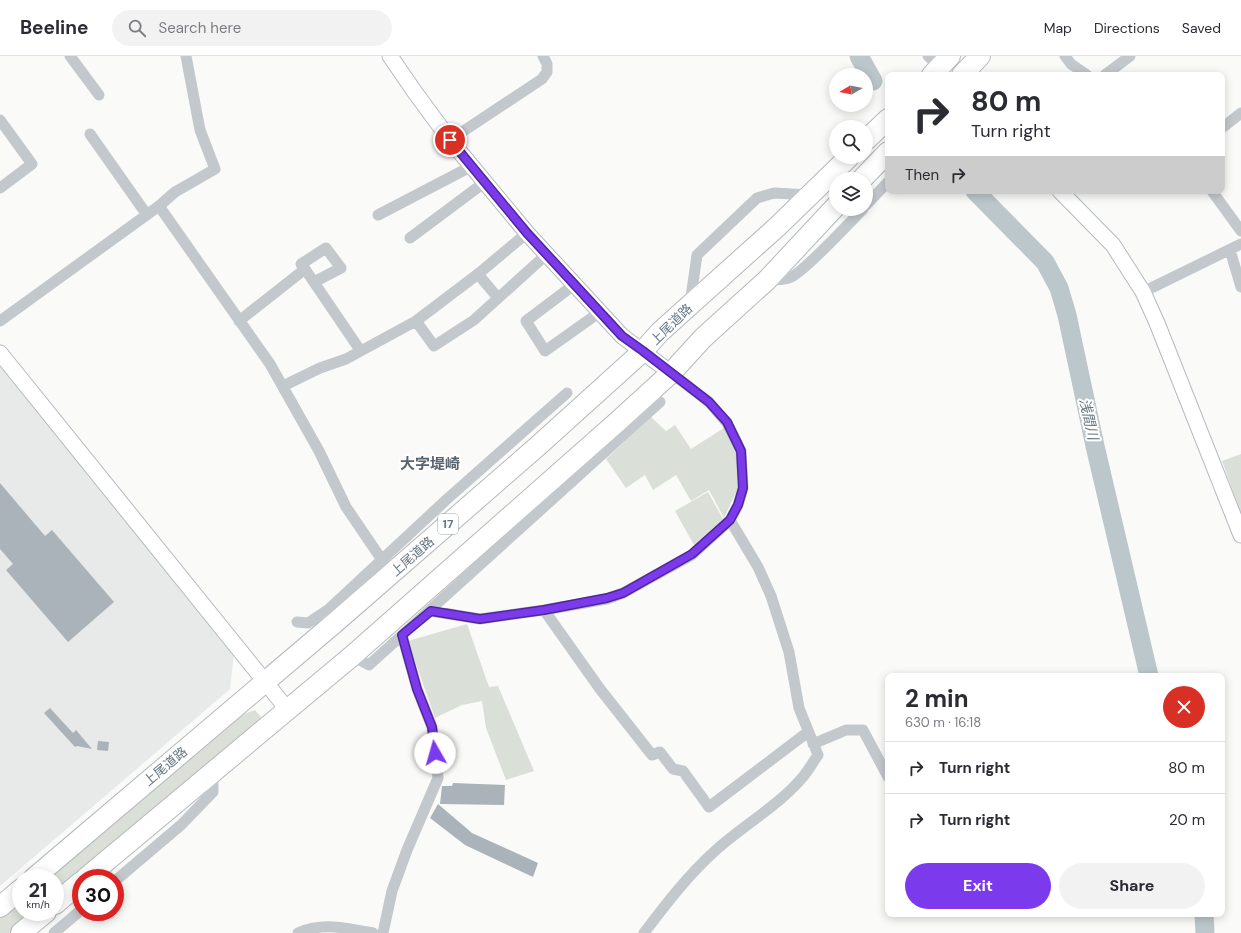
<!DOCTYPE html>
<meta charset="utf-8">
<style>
:root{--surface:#fff;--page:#f2f2f3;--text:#2b2b33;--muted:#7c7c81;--line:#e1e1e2;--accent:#7c3aed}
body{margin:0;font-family:"DM Sans","Noto Sans JP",sans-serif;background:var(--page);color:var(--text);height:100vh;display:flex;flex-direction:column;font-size:15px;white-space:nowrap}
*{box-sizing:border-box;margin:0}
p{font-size:13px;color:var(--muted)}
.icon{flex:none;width:22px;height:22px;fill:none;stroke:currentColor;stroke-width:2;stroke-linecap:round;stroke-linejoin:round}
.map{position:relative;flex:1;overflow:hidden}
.details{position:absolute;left:885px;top:617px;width:340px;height:244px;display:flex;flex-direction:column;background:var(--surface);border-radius:8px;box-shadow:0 2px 10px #0003}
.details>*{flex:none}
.hud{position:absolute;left:885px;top:16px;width:340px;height:122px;border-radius:8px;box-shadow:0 2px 10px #0003;background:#fff;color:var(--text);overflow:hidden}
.needle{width:26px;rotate:260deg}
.fabs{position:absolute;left:829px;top:12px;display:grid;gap:8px}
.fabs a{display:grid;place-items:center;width:44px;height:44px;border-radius:50%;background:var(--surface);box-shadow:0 2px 10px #0003;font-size:20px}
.speed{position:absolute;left:12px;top:813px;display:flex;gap:8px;font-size:20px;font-weight:700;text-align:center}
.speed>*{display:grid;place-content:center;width:52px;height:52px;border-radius:50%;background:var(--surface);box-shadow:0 2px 10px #0003;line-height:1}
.speed small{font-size:10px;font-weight:400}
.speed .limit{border:6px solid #d22;background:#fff;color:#111}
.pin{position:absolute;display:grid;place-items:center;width:34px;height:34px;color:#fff;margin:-17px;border:2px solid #fff;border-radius:50%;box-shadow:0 1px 4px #0007}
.me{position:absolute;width:44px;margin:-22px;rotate:353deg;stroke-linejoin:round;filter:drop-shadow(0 0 3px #0008)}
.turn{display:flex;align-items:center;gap:14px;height:84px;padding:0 20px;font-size:18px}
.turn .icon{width:52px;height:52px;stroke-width:2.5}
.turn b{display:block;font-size:28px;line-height:34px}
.then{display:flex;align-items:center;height:38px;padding:0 20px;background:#0003;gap:8px;font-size:15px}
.round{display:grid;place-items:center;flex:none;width:42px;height:42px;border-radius:21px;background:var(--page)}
.headline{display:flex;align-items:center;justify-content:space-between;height:68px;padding:0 20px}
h1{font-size:24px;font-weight:700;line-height:30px}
.cta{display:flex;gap:8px;margin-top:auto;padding:8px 20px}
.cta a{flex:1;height:46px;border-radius:24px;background:var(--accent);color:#fff;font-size:16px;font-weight:700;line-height:46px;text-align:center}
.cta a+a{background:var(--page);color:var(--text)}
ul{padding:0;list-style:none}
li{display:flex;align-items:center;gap:12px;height:52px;padding:0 20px;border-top:1px solid var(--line)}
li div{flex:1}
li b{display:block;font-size:15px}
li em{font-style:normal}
header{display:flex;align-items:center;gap:24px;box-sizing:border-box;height:56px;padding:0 20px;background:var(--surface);border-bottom:1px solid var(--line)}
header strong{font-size:19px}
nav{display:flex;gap:22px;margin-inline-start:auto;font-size:14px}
.search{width:280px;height:36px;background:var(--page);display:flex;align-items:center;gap:10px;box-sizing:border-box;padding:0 14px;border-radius:22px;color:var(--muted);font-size:15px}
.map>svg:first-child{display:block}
.built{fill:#e8e9e9}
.green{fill:#dadfd7}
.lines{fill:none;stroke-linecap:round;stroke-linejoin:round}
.river{stroke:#bbc7cb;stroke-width:19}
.building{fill:#aab3b9}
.secondary-casing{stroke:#b3babf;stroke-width:17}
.highway-casing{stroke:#b4b9bd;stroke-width:22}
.street{stroke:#c3c8cc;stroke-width:11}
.secondary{stroke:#fff;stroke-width:15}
.highway{stroke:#fff;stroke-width:20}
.route-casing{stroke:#51269a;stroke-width:10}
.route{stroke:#7c3aed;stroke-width:7}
.labels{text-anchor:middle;stroke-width:4;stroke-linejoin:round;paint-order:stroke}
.shield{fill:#fff;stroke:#939fa8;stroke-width:1}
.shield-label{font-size:12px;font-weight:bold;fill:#657683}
.street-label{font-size:13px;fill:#657683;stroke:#fff}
.water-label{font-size:14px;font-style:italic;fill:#60757c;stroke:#fff}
.quarter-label{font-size:15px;font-weight:bold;fill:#57646e;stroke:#fff}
</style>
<header>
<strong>Beeline</strong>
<div class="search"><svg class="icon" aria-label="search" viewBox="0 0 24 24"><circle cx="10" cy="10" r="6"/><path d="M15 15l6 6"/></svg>Search here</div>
<nav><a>Map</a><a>Directions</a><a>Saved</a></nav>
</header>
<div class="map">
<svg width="1241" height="877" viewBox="0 0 1241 877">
<rect width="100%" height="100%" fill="#fafaf8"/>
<!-- built -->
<path class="built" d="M 0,304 L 234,597 L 230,633 L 0,830 Z"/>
<!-- green -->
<path class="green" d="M 651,361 L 666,375 L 675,369 L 691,393 L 724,372 L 738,401 L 738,432 L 724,462 L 709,434 L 691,445 L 676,419 L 653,434 L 645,419 L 626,432 L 606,403 Z
M 1241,398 L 1241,458 L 1222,405 Z
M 708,436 L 723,463 L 694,489 L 675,455 Z
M 467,568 L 489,631 L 498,630 L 534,715 L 506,724 L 486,672 L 482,645 L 462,649 L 435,662 L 408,585 Z
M 255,654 L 262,662 L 253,673 L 55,839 L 55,822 L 43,822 L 209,686 L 244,658 Z
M 21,841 L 21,856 L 35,856 L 10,877 L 0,877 L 0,859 Z"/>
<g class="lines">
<!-- river -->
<path class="river" d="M 859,0 L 873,25
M 975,135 L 1045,206 L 1059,232 L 1067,259 L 1095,390 L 1149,620
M 1204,858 L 1205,877"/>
</g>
<!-- building -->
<path class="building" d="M 0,427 L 45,480 L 52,474 L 114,546 L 68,586 L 6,514 L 13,508 L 0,493 Z
M 50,652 L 73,677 L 76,674 L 92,693 L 77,690 L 75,691 L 44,657 Z
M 98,685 L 109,686 L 108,695 L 97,694 Z
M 453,727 L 505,729 L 504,749 L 440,748 L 442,730 L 452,730 Z
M 438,748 L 472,777 L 538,807 L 533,821 L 465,789 L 430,762 Z"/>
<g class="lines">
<defs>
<path id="secondary" d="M 390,0 L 414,35 L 450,84 L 527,177 L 622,280 L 671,317
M 1060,135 L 1113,189 L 1143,236 L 1157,267 L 1241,479
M 0,297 L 287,653"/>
<path id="highway" d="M 932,19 L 950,0
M 962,19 L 980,0
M 866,84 L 888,63
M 862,123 L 888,96
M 34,822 L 338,564 L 539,389 L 643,295 L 660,276 L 690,249 L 778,170 L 849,101
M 86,822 L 352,600 L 616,367 L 671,317 L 703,282 L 767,224 L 836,150
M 55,848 L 81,826
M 0,851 L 21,833
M 21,877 L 46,856"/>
</defs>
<!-- secondary casing -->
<use href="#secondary" class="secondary-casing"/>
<!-- highway casing -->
<use href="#highway" class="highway-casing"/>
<!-- street -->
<path class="street" d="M 70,0 L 99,39
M 928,0 L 940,11
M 1065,0 L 1071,8 L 1087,19
M 1105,19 L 1130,0
M 0,64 L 32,108 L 0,132
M 1222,72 L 1241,57
M 90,78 L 147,159
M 450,84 L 542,23 L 547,16 L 547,8 L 543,0
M 1212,135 L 1241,175
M 866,149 L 888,126
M 159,150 L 175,136 L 215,113 L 200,74 L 186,0
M 378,159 L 472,110
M 410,182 L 485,126
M 1230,194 L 1241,231
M 305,213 L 301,208 L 326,192 L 341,212 L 314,226
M 478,218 L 498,242
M 767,224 C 774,224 782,224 789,222 C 801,219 851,165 863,153
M 575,228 L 526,265 L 545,295 L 600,256
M 1143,236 L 1241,188
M 690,248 L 697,199 L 757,142 L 774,137 L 810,139
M 0,265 L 159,150 L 270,308 L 319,395 L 346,451 L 382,504
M 239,265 L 305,213 L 360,294
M 416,265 L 434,290 L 474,264 L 547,198
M 283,330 L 320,312 L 346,303 L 416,265 L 478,218 L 527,177
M 544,554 L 600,633 L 652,699 L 660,696 L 673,713 L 683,715 L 709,751 L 808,676
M 431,555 L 480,563 L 544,554 L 607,543 L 623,537 L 692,499 L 730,464 L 738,449 L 743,432 L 741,395 L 727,367 L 709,346 L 671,317
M 297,566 L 308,567 L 329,553 L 446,444 L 567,337
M 352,600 L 369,609 L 660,346
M 813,688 L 846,674 L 863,674 L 888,721
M 115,825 L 181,769 L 213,736 L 213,716
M 54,877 L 81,854
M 298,877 C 321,866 348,872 373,877
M 383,877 L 392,835 L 407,794 L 438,722 L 432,671 L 417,633 L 402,579
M 644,877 C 666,848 688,819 716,794 C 744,769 778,750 802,722 C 808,715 813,706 818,699 L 799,652 L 789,596 L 771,540 L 758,511 L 730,464"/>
<!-- secondary -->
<use href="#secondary" class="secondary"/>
<!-- highway -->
<use href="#highway" class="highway"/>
</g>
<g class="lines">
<defs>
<path id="route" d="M 435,697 L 432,671 L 417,633 L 402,579 L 431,555 L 480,563 L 544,554 L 607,542 L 623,537 L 692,498 L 730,464 L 738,449 L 743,432 L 741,395 L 727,366 L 709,346 L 643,295 L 622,280 L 527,177 L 450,84"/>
</defs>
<!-- route casing -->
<use href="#route" class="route-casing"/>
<!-- route -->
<use href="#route" class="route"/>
</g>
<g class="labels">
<!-- shield labels -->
<rect class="shield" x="438" y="458" width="20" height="20" rx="3"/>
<g class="shield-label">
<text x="448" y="472">17</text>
</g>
<!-- street labels -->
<g class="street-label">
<text transform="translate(671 268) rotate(-44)" y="5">上尾道路</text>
<text transform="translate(412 500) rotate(-41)" y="5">上尾道路</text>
<text transform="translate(165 710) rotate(-40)" y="5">上尾道路</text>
</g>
<!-- water labels -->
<g class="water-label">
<text transform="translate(1089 363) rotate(77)" y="5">浅間川</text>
</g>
<!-- quarter labels -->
<g class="quarter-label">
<text x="430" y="413">大字堤崎</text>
</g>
</g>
</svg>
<div class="fabs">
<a><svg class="needle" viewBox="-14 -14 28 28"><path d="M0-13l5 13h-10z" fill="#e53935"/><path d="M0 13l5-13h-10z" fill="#7c7c81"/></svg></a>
<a><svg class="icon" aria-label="search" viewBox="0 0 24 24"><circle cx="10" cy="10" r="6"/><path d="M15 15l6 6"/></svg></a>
<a><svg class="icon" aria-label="layers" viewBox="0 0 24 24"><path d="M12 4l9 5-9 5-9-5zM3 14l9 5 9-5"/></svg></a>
</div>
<div class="speed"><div>21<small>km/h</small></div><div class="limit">30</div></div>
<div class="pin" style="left:450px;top:84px;background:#d93025"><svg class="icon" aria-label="arrive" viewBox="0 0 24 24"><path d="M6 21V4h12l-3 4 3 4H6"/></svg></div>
<svg class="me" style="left:435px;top:697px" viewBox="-20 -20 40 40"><circle r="19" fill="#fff"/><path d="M0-13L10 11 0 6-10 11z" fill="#7c3aed"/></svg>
<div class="hud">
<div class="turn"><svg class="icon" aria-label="right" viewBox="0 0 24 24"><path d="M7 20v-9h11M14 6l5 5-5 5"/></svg><div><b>80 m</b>Turn right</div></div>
<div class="then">Then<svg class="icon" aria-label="right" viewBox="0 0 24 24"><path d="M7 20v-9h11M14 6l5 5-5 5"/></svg></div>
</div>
<section class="details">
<div class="headline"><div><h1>2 min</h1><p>630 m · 16:18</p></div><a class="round" style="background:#d93025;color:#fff"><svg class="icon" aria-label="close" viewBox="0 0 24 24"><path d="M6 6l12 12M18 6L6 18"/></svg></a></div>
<ul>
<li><svg class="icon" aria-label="right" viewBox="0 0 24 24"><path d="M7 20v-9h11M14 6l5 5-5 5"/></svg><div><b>Turn right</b></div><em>80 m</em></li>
<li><svg class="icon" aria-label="right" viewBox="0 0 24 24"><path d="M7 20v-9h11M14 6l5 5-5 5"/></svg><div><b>Turn right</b></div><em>20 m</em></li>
</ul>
<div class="cta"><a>Exit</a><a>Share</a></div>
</section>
</div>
